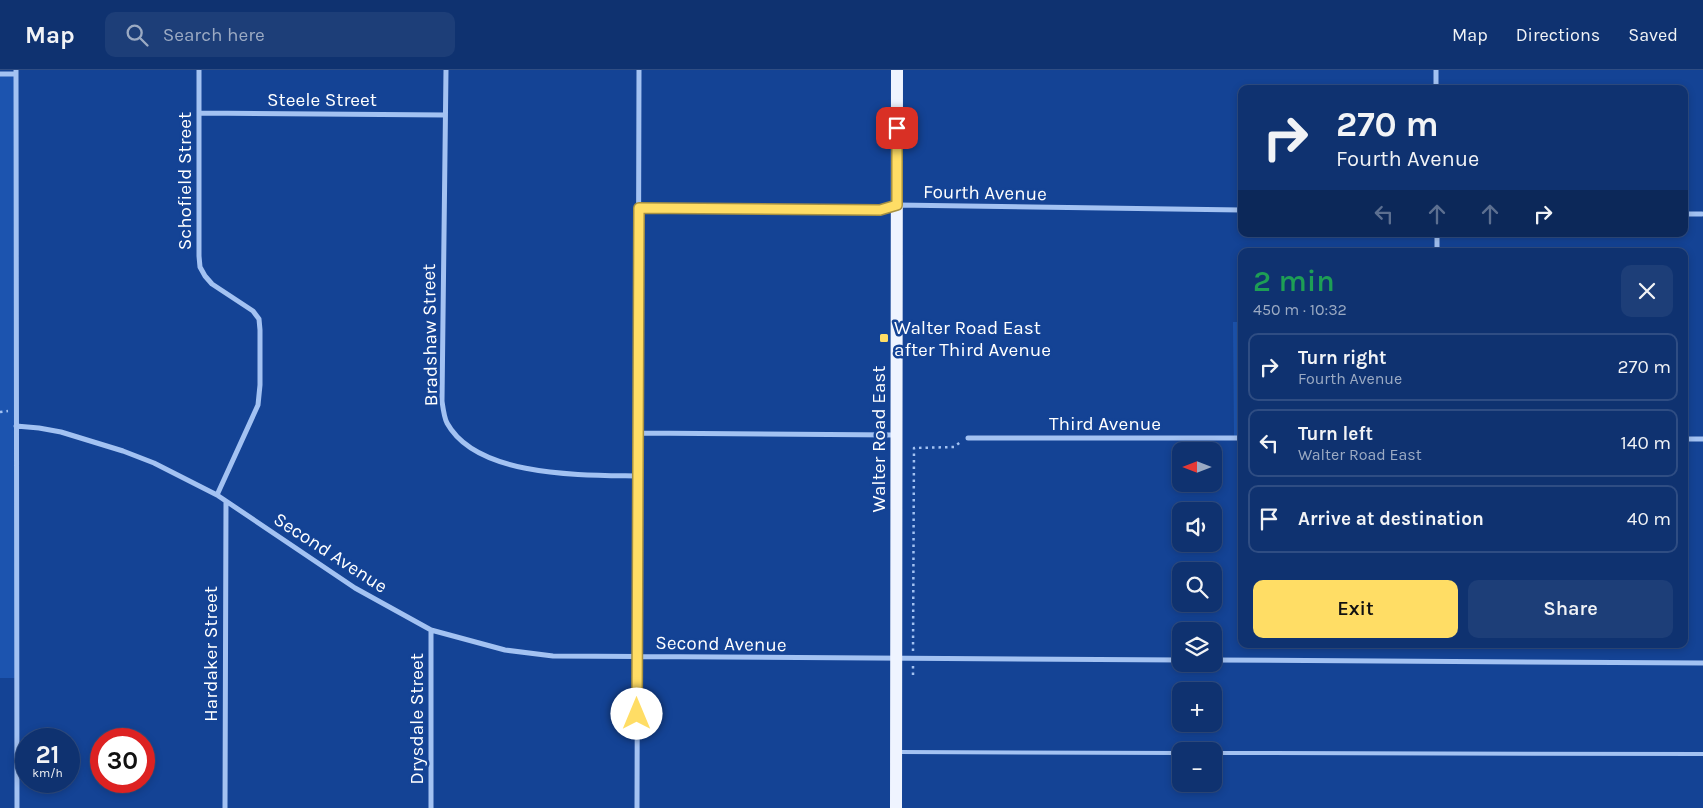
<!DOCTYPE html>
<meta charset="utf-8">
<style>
:root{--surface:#0f3270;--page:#1d3e78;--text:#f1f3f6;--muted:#9baac3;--line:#2f4d83;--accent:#ffdd65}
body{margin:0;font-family:Karla,sans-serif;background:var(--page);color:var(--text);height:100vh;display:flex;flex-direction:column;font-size:19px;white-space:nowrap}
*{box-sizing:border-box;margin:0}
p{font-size:16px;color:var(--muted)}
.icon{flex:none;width:28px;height:28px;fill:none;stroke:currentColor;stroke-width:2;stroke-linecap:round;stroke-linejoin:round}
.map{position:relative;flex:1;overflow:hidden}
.drawer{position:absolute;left:1238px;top:178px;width:450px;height:400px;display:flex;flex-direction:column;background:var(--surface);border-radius:10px;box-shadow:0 2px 8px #0003,0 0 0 1px var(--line)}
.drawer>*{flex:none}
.hud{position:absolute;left:1238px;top:15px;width:450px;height:152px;border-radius:10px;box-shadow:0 2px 8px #0003,0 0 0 1px var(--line);background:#0f3270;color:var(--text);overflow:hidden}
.needle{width:32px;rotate:270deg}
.tools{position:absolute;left:1172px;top:372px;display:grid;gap:10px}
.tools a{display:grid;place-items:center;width:50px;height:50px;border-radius:10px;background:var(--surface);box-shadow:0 2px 8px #0003,0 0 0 1px var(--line);font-size:25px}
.speed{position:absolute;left:15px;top:658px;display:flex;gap:10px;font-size:25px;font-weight:700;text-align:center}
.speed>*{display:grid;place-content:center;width:65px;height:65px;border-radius:50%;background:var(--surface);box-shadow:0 2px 8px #0003,0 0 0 1px var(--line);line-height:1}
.speed small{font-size:12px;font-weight:400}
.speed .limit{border:8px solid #d22;background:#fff;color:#111}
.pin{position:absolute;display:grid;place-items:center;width:42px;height:42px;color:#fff;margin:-21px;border-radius:10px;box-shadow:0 2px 8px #0006}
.me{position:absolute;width:55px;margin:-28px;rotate:0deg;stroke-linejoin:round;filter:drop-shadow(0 0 4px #0008)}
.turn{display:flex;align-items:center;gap:18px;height:105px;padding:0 15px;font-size:22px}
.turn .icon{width:65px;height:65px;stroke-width:2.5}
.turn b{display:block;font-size:35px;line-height:42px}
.lanes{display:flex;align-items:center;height:48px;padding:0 15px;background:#0003;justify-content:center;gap:25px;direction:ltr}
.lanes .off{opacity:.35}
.round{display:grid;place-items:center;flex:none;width:52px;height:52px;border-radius:10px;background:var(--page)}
.headline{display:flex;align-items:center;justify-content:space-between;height:85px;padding:0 15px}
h1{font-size:30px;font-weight:600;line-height:38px;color:#1e9e55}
.primary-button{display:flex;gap:10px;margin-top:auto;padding:10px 15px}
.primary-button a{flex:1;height:58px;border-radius:10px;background:var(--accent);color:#111;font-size:20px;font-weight:600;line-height:58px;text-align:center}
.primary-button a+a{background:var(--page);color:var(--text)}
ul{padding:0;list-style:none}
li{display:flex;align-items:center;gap:15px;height:68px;margin:0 10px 8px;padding:0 5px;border:2px solid var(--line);border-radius:10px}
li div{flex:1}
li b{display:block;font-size:19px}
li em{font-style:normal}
header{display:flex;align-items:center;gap:30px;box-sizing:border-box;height:70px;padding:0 25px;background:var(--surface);border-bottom:1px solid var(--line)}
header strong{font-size:24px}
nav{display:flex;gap:28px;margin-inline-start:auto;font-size:18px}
.search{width:350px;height:45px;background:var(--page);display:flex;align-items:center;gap:12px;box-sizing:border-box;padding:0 18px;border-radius:10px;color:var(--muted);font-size:19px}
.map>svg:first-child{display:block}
.green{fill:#1c54af}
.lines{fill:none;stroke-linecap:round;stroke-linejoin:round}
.path{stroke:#a3c2f2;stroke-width:2.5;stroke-dasharray:2.5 4;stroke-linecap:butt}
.service{stroke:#a3c2f2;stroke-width:4}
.minor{stroke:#a3c2f2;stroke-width:5}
.primary{stroke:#eff4ff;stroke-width:12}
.route-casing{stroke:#a69042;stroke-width:12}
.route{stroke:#ffdd65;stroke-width:9}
.poi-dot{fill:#ffdd65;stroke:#144395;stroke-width:2}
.labels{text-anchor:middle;stroke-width:5;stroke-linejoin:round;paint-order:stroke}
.street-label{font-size:19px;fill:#fff;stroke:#144395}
.poi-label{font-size:19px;fill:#fff;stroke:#144395;text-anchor:start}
</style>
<header>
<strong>Map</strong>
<div class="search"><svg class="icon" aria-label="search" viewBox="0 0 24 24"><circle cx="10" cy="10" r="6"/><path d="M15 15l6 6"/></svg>Search here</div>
<nav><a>Map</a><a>Directions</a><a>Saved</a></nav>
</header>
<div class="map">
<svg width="1703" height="738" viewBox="0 0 1703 738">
<rect width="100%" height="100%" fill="#144395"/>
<!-- green -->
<path class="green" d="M 0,4 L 16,4 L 17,608 L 0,608 Z
M 1233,252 L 1241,252 L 1241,368 L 1234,368 Z"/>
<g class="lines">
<!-- path -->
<path class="path" d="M 0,342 L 8,341
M 913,581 L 914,378 L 954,377 L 962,371
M 913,605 L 913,596"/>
<!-- service -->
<path class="service" d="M 899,682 L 1181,683
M 1214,683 L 1703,684"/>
<!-- minor -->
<path class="minor" d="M 16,0 L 17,738
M 199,0 L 199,186 L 200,197 L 205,206 L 212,214 L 253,241 L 259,249 L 260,260 L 260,315 L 258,335 L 217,425
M 446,0 L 442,331 C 443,338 444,347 447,353 C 477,408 585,405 638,406
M 1436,0 L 1436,19
M 0,4 L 16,4
M 199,43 L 445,45
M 639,138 L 880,140 L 897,135 L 1241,140
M 1684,144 L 1702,144
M 1437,164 L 1437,181
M 16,356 L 39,358 L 61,362 L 123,381 L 154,393 L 217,425 L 355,518 L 431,560 L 505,580 L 553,586 L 1181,590
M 638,363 L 895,365
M 968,368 L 1241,368
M 1684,369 L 1703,369
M 1214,590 L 1703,593
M 225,738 L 226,431
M 431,738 L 431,560
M 637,738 L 639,0"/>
<!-- primary -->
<path class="primary" d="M 896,738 L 897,0"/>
</g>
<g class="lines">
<defs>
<path id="route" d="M 637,644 L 639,138 L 880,140 L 897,135 L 897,58"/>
</defs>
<!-- route casing -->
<use href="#route" class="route-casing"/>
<!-- route -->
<use href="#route" class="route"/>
</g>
<!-- markers -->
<rect class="poi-dot" x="879" y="263" width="10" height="10" rx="2.5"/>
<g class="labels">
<!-- street labels -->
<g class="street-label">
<text x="322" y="36">Steele Street</text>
<text transform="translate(184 111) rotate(-90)" y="7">Schofield Street</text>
<text transform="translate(985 122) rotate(1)" y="7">Fourth Avenue</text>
<text transform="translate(429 265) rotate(-91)" y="7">Bradshaw Street</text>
<text x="1105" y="360">Third Avenue</text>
<text transform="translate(878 369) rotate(-90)" y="7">Walter Road East</text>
<text transform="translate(331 482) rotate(33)" y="7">Second Avenue</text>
<text transform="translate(721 573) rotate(1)" y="7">Second Avenue</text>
<text transform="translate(210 584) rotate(-90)" y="7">Hardaker Street</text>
<text transform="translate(416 649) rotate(-90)" y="7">Drysdale Street</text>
</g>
<!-- poi labels -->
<g class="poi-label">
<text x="894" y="264">Walter Road East<tspan x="894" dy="22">after Third Avenue</tspan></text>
</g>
</g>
</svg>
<div class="tools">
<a><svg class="needle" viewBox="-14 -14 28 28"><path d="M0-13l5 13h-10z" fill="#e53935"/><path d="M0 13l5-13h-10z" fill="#9baac3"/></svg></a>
<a><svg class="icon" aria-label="sound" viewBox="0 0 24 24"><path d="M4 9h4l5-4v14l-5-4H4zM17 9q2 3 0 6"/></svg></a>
<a><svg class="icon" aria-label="search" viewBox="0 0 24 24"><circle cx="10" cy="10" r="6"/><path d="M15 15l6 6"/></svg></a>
<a><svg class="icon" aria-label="layers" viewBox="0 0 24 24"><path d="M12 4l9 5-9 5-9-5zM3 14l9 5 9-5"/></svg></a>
<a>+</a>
<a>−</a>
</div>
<div class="speed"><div>21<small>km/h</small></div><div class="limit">30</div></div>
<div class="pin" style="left:897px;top:58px;background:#d93025"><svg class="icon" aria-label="arrive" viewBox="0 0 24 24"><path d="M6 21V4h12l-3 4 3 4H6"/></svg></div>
<svg class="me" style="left:637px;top:644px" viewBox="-20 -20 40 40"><circle r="19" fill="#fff"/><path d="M0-13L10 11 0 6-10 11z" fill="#ffdd65"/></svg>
<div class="hud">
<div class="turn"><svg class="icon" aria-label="right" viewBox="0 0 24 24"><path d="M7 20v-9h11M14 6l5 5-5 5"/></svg><div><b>270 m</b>Fourth Avenue</div></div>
<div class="lanes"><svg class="icon off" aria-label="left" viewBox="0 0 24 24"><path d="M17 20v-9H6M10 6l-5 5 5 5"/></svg><svg class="icon off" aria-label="ahead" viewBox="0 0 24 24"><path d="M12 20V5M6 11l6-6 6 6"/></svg><svg class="icon off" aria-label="ahead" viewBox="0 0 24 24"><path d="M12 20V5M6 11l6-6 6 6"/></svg><svg class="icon" aria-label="right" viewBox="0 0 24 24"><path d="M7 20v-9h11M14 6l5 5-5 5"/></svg></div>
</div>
<section class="drawer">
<div class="headline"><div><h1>2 min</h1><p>450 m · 10:32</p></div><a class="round"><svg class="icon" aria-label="close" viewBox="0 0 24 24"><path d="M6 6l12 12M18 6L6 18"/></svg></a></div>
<ul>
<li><svg class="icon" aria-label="right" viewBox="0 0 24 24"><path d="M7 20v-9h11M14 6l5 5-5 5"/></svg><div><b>Turn right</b><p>Fourth Avenue</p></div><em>270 m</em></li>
<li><svg class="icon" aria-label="left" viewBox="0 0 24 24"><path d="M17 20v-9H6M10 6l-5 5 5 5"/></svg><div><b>Turn left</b><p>Walter Road East</p></div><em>140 m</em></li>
<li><svg class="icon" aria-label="arrive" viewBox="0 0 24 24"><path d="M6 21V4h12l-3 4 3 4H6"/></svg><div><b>Arrive at destination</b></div><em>40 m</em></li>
</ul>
<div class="primary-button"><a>Exit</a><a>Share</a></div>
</section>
</div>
